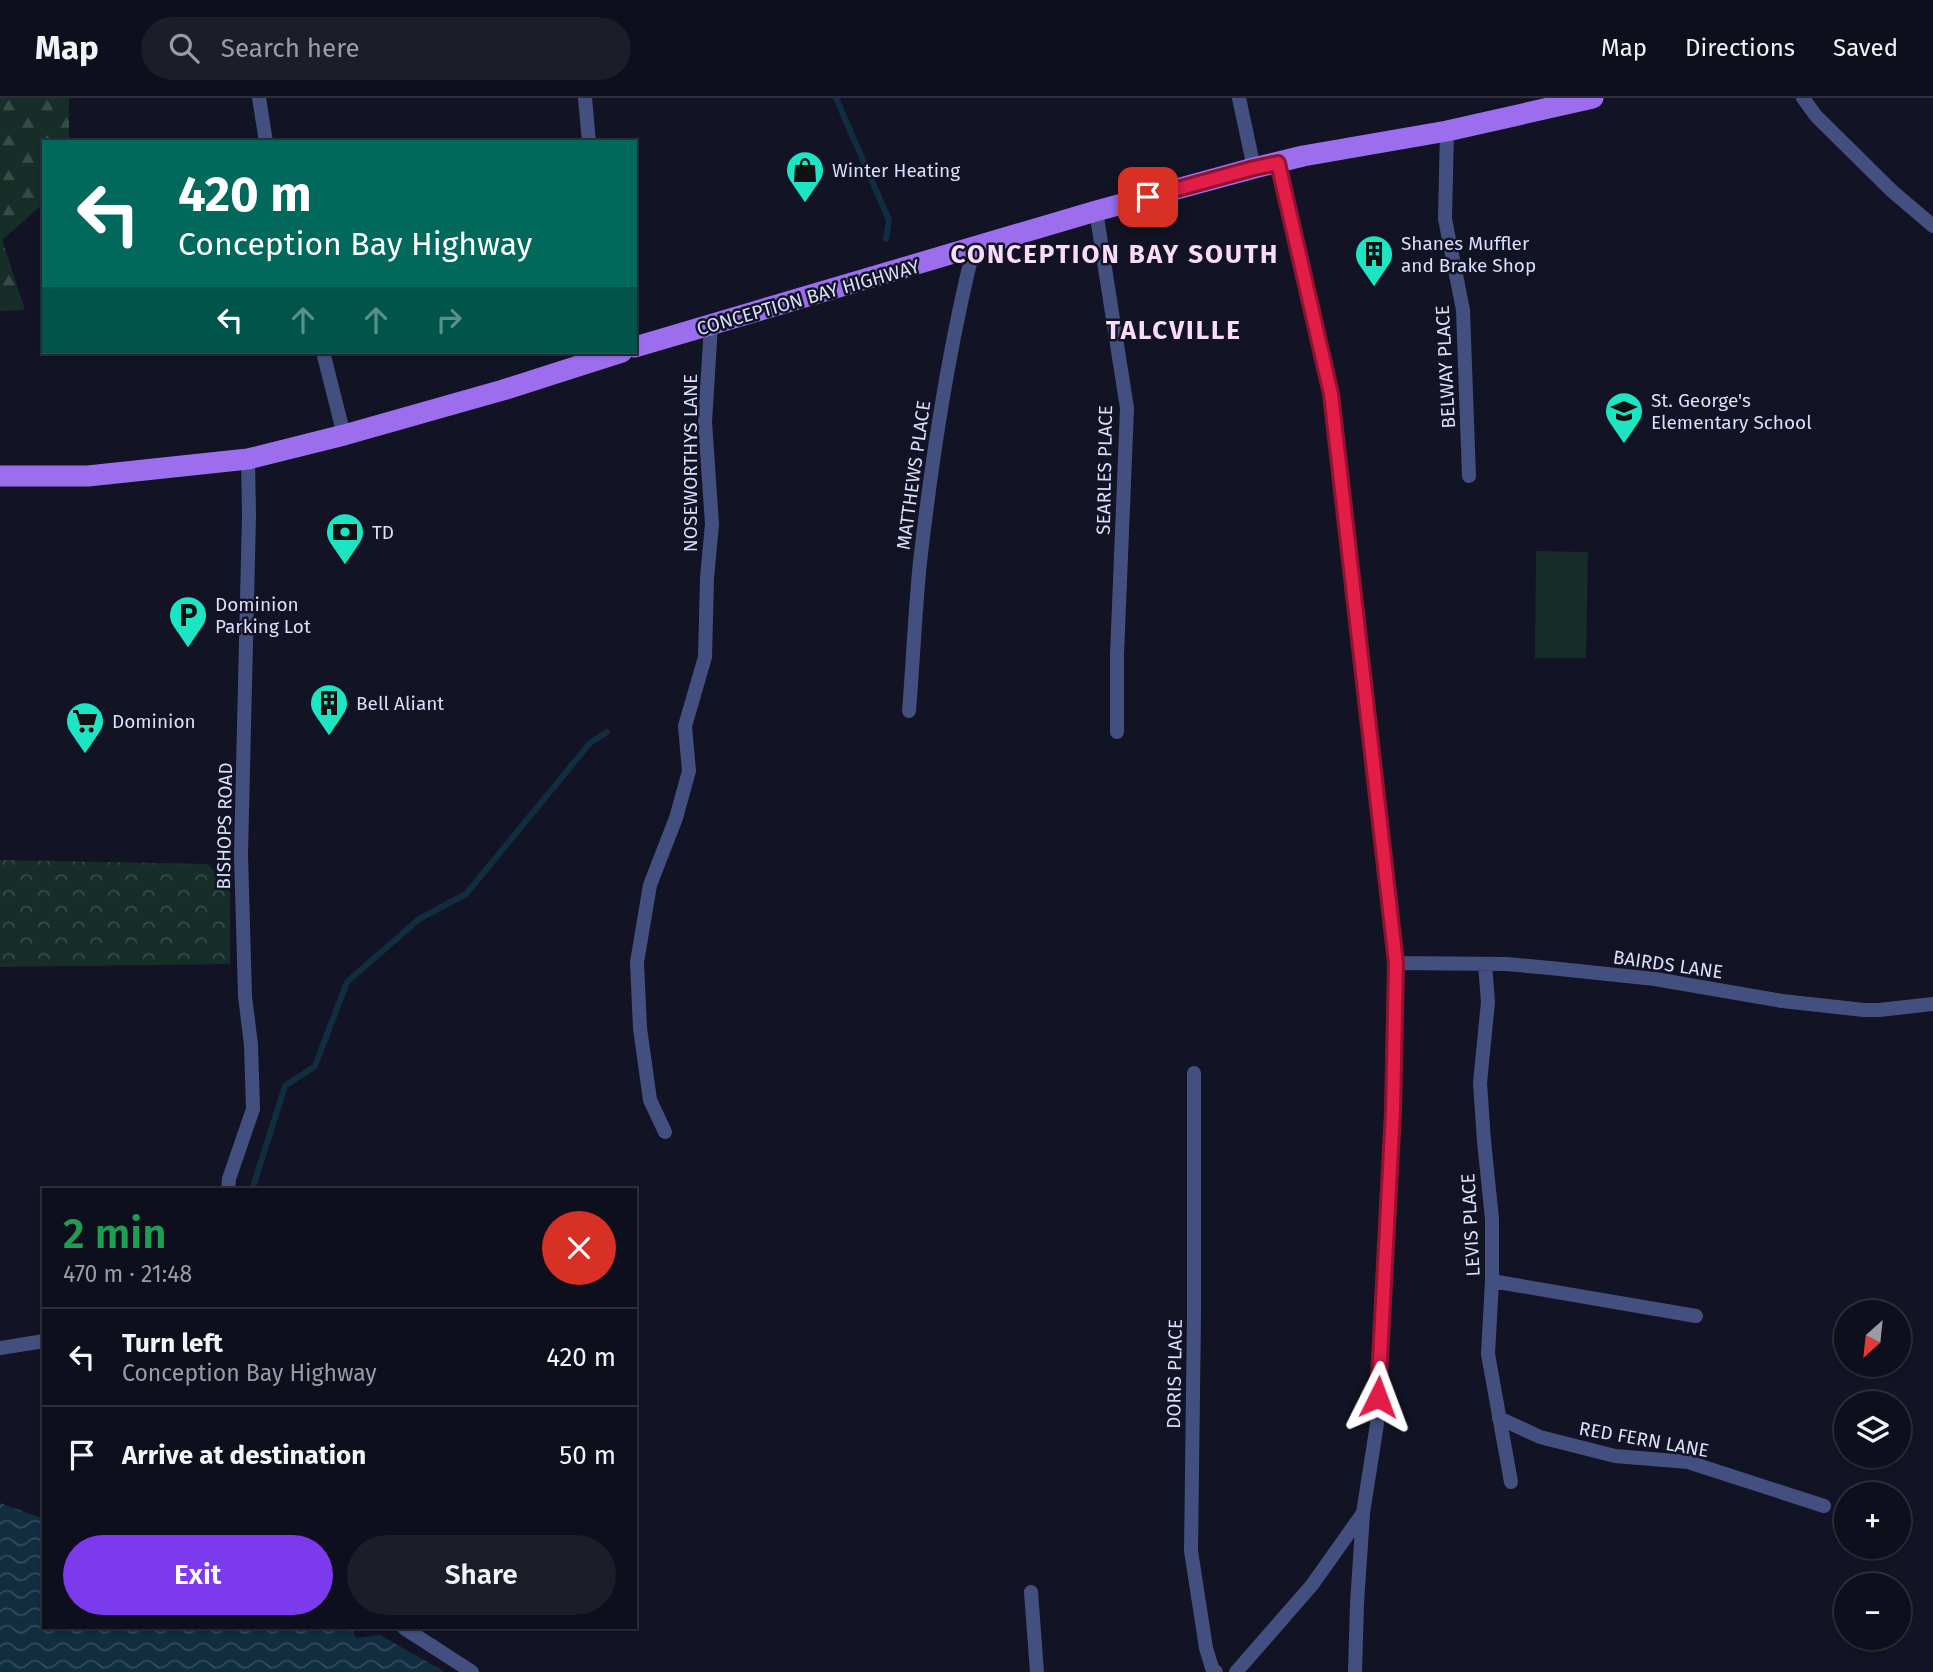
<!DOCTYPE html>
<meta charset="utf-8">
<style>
:root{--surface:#0e0f1c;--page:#1c1d29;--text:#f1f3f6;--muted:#9b9ca3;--line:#2e2f3b;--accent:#7c3aed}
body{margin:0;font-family:"Fira Sans",sans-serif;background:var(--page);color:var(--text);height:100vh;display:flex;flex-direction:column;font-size:26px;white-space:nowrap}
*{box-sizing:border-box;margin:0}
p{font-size:23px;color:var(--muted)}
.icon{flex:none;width:38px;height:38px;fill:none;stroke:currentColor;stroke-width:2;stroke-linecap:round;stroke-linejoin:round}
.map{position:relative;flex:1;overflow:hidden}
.details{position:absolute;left:42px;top:1090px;width:595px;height:441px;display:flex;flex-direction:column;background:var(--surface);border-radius:0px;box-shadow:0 2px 5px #0004,0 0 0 2px var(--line)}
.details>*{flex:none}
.banner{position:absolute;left:42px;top:42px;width:595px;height:214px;border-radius:0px;box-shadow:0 2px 5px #0004,0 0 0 2px var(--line);background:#00695c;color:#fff;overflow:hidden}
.needle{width:46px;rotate:207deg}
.buttons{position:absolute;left:1834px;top:1202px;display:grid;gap:14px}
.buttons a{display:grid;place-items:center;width:77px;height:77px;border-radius:50%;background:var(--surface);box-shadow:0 2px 5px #0004,0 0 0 2px var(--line);font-size:35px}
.pin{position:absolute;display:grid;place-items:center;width:60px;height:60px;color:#fff;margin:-30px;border-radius:14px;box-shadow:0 4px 10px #0006}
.me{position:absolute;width:77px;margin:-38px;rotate:3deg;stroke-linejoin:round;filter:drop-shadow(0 0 5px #0008)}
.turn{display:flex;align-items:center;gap:24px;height:147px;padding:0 21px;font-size:32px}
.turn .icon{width:91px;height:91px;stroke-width:2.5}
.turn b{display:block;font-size:49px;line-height:60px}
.lanes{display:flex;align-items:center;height:66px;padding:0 21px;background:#0003;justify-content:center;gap:35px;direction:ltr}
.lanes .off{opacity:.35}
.round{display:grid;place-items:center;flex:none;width:74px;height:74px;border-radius:37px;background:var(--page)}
.head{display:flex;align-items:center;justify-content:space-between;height:119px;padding:0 21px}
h1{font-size:42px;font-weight:600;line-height:52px;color:#1e9e55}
.primary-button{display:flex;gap:14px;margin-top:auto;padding:14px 21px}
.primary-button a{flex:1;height:80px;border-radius:42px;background:var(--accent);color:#fff;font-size:28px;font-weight:600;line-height:80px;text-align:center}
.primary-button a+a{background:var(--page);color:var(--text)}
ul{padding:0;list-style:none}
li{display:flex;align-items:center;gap:21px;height:98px;padding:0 21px;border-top:2px solid var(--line)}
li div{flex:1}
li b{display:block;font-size:26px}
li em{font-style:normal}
header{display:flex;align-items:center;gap:42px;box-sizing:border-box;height:98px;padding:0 35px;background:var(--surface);border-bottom:2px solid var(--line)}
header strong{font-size:33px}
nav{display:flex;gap:38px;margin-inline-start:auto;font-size:24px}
.search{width:490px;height:63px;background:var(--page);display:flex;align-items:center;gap:18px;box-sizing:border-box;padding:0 24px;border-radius:38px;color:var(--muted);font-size:26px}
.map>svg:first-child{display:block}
.forest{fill:url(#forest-firs)}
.park{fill:url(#park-crowns)}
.pitch{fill:#162e27}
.water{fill:url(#water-waves)}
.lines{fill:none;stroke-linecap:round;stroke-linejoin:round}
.stream{stroke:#102e40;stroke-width:6}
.minor{stroke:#43507f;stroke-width:14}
.primary{stroke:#9c6eee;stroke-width:21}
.route-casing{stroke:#92132f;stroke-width:18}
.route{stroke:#e11d48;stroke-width:12}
.labels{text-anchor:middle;stroke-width:5;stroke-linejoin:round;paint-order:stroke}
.poi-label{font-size:19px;fill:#dadffb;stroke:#121425;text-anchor:start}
.street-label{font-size:19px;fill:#dadffb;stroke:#121425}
.district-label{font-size:26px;font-weight:bold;letter-spacing:2px;fill:#fbdcf8;stroke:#121425}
</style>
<header>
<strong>Map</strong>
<div class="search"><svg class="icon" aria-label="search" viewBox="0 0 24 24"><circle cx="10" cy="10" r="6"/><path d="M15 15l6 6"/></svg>Search here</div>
<nav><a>Map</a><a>Directions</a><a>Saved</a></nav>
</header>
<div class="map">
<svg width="1933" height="1574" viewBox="0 0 1933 1574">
<defs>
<pattern id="forest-firs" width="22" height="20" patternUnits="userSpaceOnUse" patternTransform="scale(1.75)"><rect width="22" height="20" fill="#162e27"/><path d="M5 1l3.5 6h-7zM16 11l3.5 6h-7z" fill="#374c47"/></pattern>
<pattern id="park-crowns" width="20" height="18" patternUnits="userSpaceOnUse" patternTransform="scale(1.75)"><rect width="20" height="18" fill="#162e27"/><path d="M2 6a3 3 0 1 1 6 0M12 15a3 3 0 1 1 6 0" fill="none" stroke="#374c47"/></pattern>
<pattern id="water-waves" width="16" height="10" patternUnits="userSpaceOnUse" patternTransform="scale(1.75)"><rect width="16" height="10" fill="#102e40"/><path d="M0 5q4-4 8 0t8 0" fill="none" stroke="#324c5c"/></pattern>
</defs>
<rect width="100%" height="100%" fill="#121425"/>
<!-- forest -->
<path class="forest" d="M 0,0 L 69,0 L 69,44 L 44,44 L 44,105 L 2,142 L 25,212 L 0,213 Z"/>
<!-- park -->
<path class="park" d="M 0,762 L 208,766 L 230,794 L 230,866 L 0,869 Z"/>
<!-- pitch -->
<path class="pitch" d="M 1536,453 L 1588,454 L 1586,560 L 1535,560 Z"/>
<!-- water -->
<path class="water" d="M 0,1405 L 44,1421 L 44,1530 L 351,1530 L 356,1540 L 380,1537 L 445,1574 L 0,1574 Z"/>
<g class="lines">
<!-- stream -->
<path class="stream" d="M 836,0 L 889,122 L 886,141
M 252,1092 L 285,988 L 315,968 L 347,884 L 419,821 L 466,796 L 590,645 L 607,634"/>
<!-- minor -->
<path class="minor" d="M 259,0 L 266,44
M 585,0 L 589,44
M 1239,0 L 1254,70
M 1803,0 L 1816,18 L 1892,93 L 1933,128
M 1447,33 L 1445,121 L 1463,212 L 1469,378
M 1096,113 L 1127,310 L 1117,557 L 1117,634
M 323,254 L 344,337
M 909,613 C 913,564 915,514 920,464 C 932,359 948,252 974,149
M 1396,865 L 1506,866 L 1550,870 L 1655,881 L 1782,903 L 1864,912 L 1879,912 L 1933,906
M 1485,866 L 1488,904 L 1480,985 L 1484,1043 L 1492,1121 L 1492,1183 L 1488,1256 L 1511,1384
M 1194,975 L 1194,1216 L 1191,1453 L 1206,1550 L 1212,1570 L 1216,1574
M 665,1034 L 650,1002 L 640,930 L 637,864 L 650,787 L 676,720 L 689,673 L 685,628 L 705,559 L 707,480 L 712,426 L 705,324 L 711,227
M 228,1092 L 229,1081 L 253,1011 L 251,947 L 245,898 L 241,756 L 249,417 L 248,361
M 1492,1183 L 1696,1218
M 0,1250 L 44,1243
M 1499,1320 L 1540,1339 L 1615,1358 L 1688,1364 L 1824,1408
M 1031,1494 L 1037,1574
M 404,1530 L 472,1574
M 1236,1574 L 1312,1487 L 1363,1415 L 1377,1326 L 1393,1013 L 1396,865 L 1331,296 L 1278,65
M 1355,1574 L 1357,1505 L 1363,1416"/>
<!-- primary -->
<path class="primary" d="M 635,249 L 1096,113 L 1254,70 L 1303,58 L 1447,33 L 1593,0
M 0,378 L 88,378 L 248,361 L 344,337 L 503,292 L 622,254"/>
</g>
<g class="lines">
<defs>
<path id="route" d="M 1148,99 L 1254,70 L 1278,65 L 1331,296 L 1396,865 L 1393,1013 L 1378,1299"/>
</defs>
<!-- route casing -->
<use href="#route" class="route-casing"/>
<!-- route -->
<use href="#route" class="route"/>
</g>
<!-- icons -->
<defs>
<symbol id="shop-pin" viewBox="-11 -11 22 30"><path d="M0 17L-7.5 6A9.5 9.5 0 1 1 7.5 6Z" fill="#1ce5c4" stroke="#121425"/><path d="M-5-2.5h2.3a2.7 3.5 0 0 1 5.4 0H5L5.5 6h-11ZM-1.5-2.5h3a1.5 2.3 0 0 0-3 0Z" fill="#111"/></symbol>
<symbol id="building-pin" viewBox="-11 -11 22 30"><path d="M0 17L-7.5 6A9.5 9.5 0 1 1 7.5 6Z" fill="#1ce5c4" stroke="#121425"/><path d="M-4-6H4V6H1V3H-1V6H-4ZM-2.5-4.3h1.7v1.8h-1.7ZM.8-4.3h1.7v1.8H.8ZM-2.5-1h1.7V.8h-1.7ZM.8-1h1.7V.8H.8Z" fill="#111"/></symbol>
<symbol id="school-pin" viewBox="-11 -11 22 30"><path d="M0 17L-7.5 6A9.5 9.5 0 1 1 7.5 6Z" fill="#1ce5c4" stroke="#121425"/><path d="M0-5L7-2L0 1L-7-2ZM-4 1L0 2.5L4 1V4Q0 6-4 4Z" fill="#111"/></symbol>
<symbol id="bank-pin" viewBox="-11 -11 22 30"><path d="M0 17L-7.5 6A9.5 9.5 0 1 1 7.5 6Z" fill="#1ce5c4" stroke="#121425"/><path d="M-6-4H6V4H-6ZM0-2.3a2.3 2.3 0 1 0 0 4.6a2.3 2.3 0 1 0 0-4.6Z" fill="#111"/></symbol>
<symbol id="parking-pin" viewBox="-11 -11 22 30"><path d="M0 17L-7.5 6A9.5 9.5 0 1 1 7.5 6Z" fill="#1ce5c4" stroke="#121425"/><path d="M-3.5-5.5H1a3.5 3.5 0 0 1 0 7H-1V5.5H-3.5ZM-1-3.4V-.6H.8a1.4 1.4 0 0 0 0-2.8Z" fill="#111"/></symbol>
<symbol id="supermarket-pin" viewBox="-11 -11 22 30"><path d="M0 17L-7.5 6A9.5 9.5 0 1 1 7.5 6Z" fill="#1ce5c4" stroke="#121425"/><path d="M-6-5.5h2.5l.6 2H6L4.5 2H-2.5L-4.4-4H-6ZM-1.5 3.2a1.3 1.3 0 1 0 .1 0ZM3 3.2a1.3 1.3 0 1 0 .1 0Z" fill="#111"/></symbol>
</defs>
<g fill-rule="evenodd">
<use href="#shop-pin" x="783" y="50" width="44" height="60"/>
<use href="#building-pin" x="1352" y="134" width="44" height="60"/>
<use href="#school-pin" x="1602" y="291" width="44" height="60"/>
<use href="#bank-pin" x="323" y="412" width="44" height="60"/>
<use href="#parking-pin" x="166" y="495" width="44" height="60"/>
<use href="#building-pin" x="307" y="583" width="44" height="60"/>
<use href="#supermarket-pin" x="63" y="601" width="44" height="60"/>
</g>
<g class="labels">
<!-- poi labels -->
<g class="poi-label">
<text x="832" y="79">Winter Heating</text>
<text x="1401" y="152">Shanes Muffler<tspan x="1401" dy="22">and Brake Shop</tspan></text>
<text x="1651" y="309">St. George's<tspan x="1651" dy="22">Elementary School</tspan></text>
<text x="372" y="441">TD</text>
<text x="215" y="513">Dominion<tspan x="215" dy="22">Parking Lot</tspan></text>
<text x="356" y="612">Bell Aliant</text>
<text x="112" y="630">Dominion</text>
</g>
<!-- street labels -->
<g class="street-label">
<text transform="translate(808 199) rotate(-16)" y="7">CONCEPTION BAY HIGHWAY</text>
<text transform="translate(1445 269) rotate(-93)" y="7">BELWAY PLACE</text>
<text transform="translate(690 365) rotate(-90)" y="7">NOSEWORTHYS LANE</text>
<text transform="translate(1104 372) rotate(-89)" y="7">SEARLES PLACE</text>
<text transform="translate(913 377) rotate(-82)" y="7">MATTHEWS PLACE</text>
<text transform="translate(224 728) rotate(-89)" y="7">BISHOPS ROAD</text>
<text transform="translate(1668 866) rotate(8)" y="7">BAIRDS LANE</text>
<text transform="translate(1470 1127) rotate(-93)" y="7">LEVIS PLACE</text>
<text transform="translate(1174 1276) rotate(-89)" y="7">DORIS PLACE</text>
<text transform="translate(1644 1341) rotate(10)" y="7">RED FERN LANE</text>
</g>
<!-- district labels -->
<g class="district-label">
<text x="1115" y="165">CONCEPTION BAY SOUTH</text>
<text x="1174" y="241">TALCVILLE</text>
</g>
</g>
</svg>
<div class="buttons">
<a><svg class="needle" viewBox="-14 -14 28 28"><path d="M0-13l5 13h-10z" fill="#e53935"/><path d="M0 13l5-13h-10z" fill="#9b9ca3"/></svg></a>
<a><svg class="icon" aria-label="layers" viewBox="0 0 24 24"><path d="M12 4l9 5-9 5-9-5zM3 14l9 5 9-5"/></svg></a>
<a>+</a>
<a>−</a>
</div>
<div class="pin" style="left:1148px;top:99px;background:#d93025"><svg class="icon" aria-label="arrive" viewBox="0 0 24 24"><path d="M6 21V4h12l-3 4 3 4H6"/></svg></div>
<svg class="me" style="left:1378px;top:1299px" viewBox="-20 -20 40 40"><path d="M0-17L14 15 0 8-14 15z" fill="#e11d48" stroke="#fff" stroke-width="4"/></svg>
<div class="banner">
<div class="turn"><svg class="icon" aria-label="left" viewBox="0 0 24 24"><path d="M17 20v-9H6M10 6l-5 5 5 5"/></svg><div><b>420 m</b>Conception Bay Highway</div></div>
<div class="lanes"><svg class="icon" aria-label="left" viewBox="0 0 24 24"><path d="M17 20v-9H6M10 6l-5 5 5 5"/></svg><svg class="icon off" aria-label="ahead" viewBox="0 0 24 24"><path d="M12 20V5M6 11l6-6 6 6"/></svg><svg class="icon off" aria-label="ahead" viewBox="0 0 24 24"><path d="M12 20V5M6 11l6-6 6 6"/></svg><svg class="icon off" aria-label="right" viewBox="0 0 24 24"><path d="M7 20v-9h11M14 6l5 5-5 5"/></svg></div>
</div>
<section class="details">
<div class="head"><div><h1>2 min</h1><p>470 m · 21:48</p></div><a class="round" style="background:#d93025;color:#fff"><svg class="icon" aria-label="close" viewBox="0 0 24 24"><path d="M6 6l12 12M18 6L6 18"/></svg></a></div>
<ul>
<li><svg class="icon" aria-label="left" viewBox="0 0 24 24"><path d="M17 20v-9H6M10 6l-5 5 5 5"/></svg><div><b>Turn left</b><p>Conception Bay Highway</p></div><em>420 m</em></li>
<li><svg class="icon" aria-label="arrive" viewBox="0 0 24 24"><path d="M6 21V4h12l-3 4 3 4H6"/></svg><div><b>Arrive at destination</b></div><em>50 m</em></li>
</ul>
<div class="primary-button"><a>Exit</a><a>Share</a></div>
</section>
</div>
